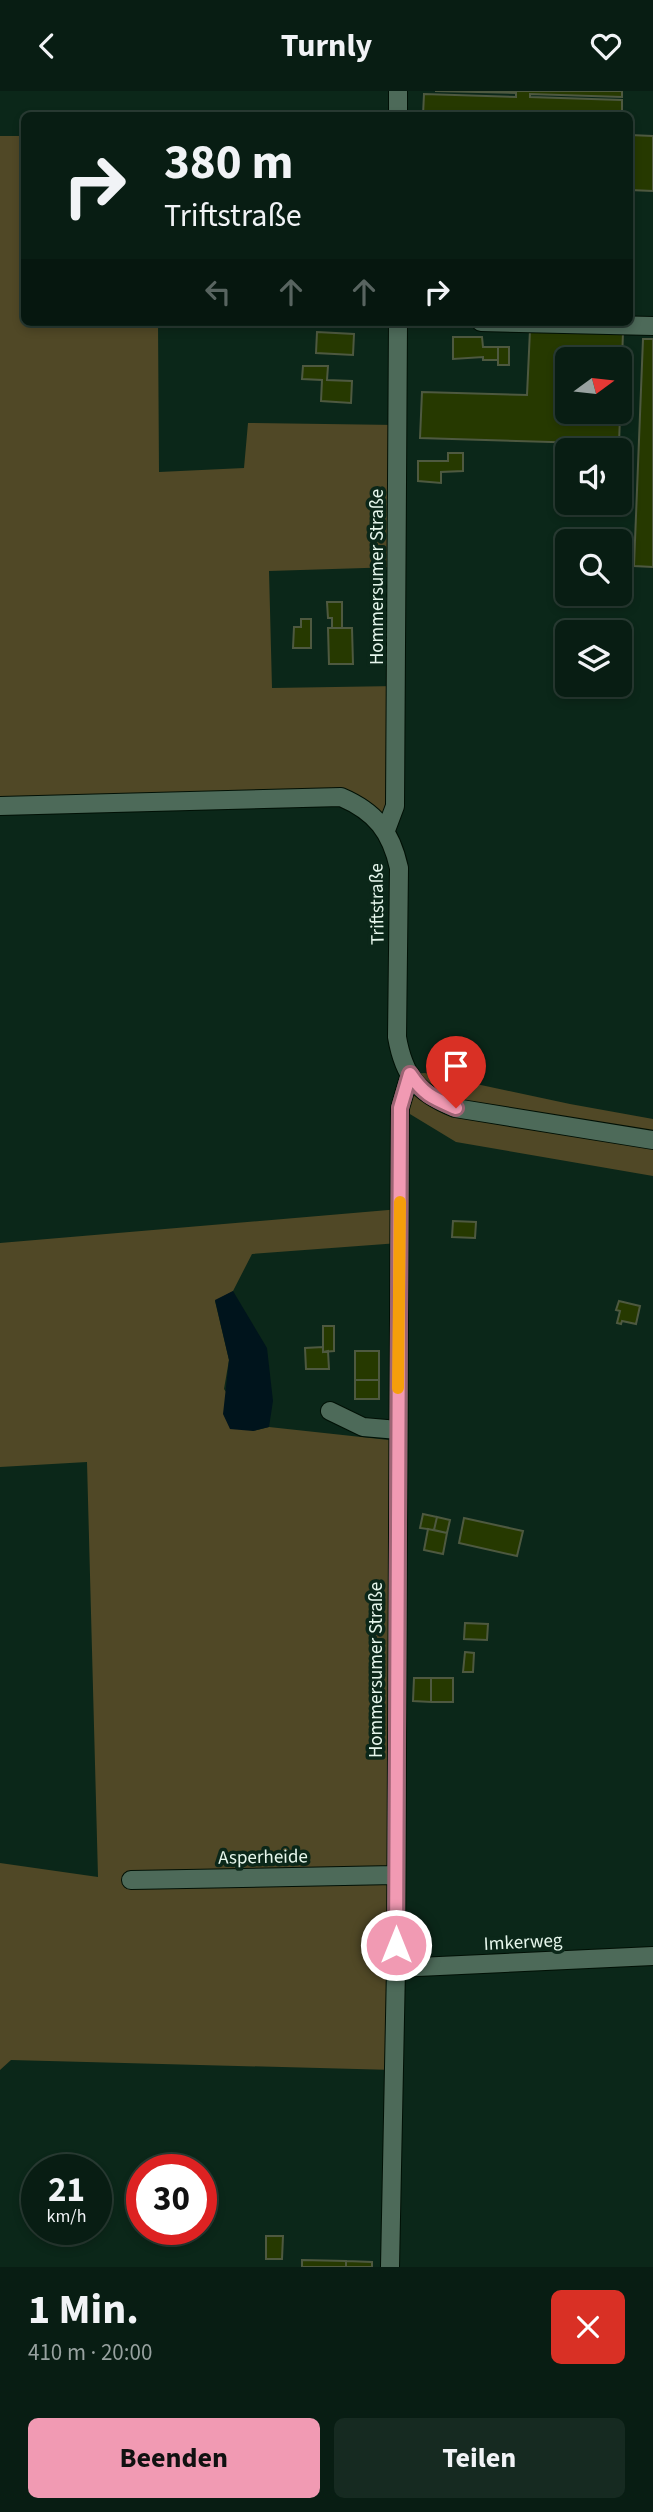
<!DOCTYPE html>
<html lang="de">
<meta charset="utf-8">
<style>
:root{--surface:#081d13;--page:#162a21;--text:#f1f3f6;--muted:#98a2a0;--line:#293b33;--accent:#f19ab3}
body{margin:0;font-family:"Source Sans 3",sans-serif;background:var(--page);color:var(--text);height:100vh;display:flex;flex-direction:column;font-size:26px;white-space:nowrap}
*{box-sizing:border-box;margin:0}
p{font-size:23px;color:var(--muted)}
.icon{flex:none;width:38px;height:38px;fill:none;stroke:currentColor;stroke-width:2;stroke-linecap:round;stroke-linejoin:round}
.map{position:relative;height:2176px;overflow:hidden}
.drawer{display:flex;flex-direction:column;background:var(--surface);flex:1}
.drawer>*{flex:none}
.guide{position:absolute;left:21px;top:21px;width:612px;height:214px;border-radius:10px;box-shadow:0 4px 10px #0003,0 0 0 2px var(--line);background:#081d13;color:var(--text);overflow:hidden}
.needle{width:46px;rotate:75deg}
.controls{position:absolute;left:555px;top:256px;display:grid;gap:14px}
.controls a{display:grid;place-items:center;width:77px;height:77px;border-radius:10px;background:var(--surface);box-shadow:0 4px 10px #0003,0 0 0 2px var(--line);font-size:35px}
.speed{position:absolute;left:21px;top:2063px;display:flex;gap:14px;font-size:35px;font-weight:700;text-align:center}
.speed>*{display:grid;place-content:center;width:91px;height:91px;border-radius:50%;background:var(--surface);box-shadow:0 4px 10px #0003,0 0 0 2px var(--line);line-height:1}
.speed small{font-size:18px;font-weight:400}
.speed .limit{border:10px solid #d22;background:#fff;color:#111}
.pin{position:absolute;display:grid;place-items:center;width:60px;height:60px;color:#fff;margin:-72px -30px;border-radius:50% 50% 50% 0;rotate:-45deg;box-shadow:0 0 7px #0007}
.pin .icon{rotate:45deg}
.me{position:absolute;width:77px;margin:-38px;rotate:0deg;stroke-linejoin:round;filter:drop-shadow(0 0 5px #0008)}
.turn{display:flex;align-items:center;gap:24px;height:147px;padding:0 28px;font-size:32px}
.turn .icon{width:91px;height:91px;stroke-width:2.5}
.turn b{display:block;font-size:49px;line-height:60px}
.lanes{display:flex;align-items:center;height:66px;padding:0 28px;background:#0003;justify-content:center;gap:35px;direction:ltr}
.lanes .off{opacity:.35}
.round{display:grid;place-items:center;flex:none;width:74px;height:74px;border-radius:10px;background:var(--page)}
.head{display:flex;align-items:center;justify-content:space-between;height:119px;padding:0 28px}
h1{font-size:42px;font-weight:700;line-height:52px}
.primary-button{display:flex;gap:14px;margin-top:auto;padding:14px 28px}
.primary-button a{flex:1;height:80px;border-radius:10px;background:var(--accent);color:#111;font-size:28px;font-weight:700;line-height:80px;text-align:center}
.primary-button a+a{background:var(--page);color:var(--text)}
header{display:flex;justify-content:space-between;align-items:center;height:91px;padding:0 28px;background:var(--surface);font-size:32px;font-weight:700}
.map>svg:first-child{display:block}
.green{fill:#504826}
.water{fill:#00141c}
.building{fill:#263900;stroke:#4e5940;stroke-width:2;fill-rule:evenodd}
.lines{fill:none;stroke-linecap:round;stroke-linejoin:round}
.minor-casing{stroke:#001005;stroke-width:20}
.minor{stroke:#4d6a59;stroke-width:18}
.route-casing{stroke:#9d6474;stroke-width:18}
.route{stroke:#f19ab3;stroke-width:12}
.slow{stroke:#f59e0b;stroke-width:12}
.labels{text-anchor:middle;stroke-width:7;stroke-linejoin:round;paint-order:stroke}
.street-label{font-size:19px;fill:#e6f6ec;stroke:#0b2719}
</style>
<header><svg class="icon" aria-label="back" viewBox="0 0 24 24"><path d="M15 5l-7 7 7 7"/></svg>Turnly<svg class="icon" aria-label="heart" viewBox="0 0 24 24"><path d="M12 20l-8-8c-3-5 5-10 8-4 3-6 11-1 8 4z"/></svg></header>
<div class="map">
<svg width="653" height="2176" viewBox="0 0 653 2176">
<rect width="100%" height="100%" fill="#0b2719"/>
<!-- green -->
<path class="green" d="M 0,45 L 24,45 L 24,231 L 158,231 L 159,381 L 244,377 L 248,332 L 397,334 L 397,476 L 269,480 L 272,597 L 397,595 L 386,739 L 356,712 L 0,715 Z
M 425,982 L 570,1013 L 653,1028 L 653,1085 L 456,1051 L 400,1017 L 410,983 Z
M 400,1118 L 399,1152 L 252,1163 L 233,1200 L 215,1210 L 229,1269 L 224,1298 L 253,1340 L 269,1336 L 398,1350 L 394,1979 L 11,1969 L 0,1979 L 0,1772 L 98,1786 L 87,1371 L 0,1376 L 0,1152 Z"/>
<!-- water -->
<path class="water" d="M 233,1200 L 267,1257 L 273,1310 L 269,1336 L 253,1340 L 230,1338 L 223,1323 L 229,1269 L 215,1209 Z"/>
<!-- building -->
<path class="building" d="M 435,0 L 622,0 L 622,6 L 530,3 L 530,6 L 622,9 L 622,24 L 423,24 L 424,3 L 516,6 L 516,2 Z
M 630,44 L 653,45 L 653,100 L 630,99 Z
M 530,239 L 623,241 L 619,353 L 420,347 L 422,301 L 527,304 ZM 567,268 L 620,268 L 620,320 L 567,320 Z
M 317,241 L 354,243 L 353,264 L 316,262 Z
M 453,246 L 482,246 L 483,256 L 498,256 L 498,269 L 483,269 L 483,266 L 453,268 Z
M 643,248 L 653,248 L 653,476 L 634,475 Z
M 498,256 L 509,256 L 509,274 L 498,274 Z
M 303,275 L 328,275 L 327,289 L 352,290 L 351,312 L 321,310 L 322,289 L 302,288 Z
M 448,362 L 463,362 L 463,380 L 441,381 L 441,392 L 418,390 L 418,370 L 448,370 Z
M 327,511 L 342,511 L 342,537 L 332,537 L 332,527 L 328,527 Z
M 301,528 L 311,528 L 311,557 L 293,557 L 294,536 L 301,536 Z
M 328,537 L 352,537 L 353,573 L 329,573 Z
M 453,1130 L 476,1131 L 475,1147 L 452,1146 Z
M 619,1210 L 640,1215 L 636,1233 L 622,1230 L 621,1233 L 617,1232 L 620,1220 L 616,1219 Z
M 323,1235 L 334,1235 L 334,1260 L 323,1261 Z
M 323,1256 L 323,1261 L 328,1260 L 329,1278 L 306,1278 L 305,1257 Z
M 355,1260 L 379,1260 L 379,1289 L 355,1289 Z
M 355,1289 L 379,1289 L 379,1308 L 355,1308 Z
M 423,1423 L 437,1426 L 434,1439 L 420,1437 Z
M 437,1426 L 450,1429 L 447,1442 L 434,1439 Z
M 464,1427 L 523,1440 L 517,1465 L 459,1452 Z
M 428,1438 L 447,1442 L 443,1463 L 424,1459 Z
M 465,1532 L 488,1533 L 487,1549 L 464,1548 Z
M 465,1561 L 474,1562 L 473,1581 L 463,1581 Z
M 414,1587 L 431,1587 L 431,1611 L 413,1610 Z
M 431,1587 L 453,1587 L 453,1611 L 431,1611 Z
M 266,2145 L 283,2145 L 282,2168 L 266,2168 Z
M 302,2169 L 346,2170 L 346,2176 L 302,2176 Z
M 346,2170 L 372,2171 L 372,2176 L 346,2176 Z"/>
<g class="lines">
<defs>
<path id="minor" d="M 398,24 L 398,0
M 481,231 L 653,235
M 0,715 L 341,706 C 376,721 391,741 399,777 L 397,946 C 404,986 418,1002 455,1017 L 653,1049
M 386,739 L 395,715 L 398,231
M 330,1320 L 363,1336 L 398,1339
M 131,1789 L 395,1784
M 396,1877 L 653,1865
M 390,2176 L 396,1877 L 400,1017 L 410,983"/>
</defs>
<!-- minor casing -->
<use href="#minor" class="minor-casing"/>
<!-- minor -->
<use href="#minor" class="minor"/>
</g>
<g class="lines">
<defs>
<path id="route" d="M 396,1854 L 400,1017 L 410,983 C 424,1004 433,1007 456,1017"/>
</defs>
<!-- route casing -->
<use href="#route" class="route-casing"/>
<!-- route -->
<use href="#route" class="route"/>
<!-- slow -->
<path class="slow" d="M 398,1297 L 400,1111"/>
</g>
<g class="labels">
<!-- street labels -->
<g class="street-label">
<text transform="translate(376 486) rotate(-90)" y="7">Hommersumer Straße</text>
<text transform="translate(376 813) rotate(-91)" y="7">Triftstraße</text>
<text transform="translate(375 1579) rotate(-90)" y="7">Hommersumer Straße</text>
<text transform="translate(263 1765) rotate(-1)" y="7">Asperheide</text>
<text transform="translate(523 1850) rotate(-3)" y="7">Imkerweg</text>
</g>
</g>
</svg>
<div class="controls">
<a><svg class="needle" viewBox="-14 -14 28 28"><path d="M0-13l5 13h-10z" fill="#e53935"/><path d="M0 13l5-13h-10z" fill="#98a2a0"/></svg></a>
<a><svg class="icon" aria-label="sound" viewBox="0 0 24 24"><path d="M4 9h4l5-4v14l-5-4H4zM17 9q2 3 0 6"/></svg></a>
<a><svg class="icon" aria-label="search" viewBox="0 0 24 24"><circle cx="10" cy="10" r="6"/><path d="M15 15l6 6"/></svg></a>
<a><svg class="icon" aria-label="layers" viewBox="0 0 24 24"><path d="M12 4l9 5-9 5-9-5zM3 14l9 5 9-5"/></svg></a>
</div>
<div class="speed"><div>21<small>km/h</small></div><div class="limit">30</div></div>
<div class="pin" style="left:456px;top:1017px;background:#d93025"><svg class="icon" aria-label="arrive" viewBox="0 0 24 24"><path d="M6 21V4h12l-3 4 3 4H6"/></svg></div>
<svg class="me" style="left:396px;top:1854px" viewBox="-20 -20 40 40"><circle r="17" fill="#f19ab3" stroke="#fff" stroke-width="3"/><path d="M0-11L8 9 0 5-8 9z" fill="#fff"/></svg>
<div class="guide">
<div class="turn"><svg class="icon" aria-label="right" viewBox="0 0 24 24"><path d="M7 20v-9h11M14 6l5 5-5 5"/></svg><div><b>380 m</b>Triftstraße</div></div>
<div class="lanes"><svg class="icon off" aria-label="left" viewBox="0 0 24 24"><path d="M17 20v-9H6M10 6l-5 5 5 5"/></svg><svg class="icon off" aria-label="ahead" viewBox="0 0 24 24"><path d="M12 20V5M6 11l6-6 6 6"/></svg><svg class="icon off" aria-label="ahead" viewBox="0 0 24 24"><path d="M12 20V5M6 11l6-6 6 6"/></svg><svg class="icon" aria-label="right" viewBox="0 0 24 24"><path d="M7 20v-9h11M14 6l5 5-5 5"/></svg></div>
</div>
</div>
<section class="drawer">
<div class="head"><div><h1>1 Min.</h1><p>410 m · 20:00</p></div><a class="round" style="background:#d93025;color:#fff"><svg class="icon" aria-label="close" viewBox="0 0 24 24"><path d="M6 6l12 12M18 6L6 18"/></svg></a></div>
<div class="primary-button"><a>Beenden</a><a>Teilen</a></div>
</section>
